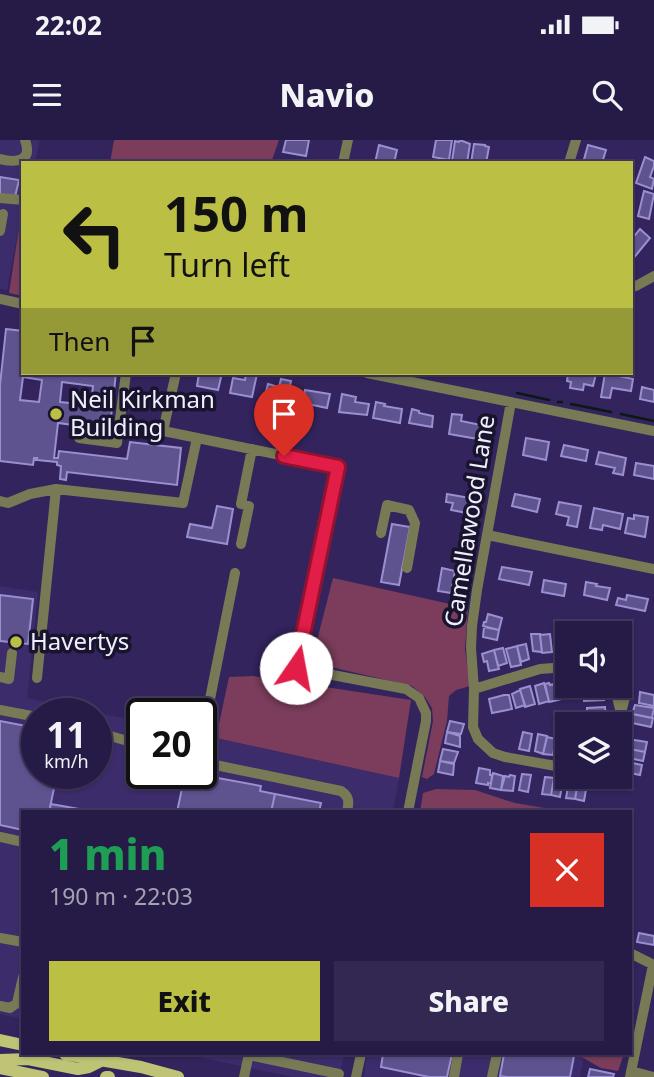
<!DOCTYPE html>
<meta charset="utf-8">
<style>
:root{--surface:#261b46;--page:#322851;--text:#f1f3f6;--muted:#a4a1b3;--line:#42395f;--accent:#bbc044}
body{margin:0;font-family:"Noto Sans",sans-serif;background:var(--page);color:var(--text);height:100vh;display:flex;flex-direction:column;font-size:26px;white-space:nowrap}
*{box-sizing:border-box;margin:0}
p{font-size:23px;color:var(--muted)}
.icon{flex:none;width:38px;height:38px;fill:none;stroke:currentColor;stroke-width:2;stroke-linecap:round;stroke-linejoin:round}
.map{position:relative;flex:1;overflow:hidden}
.details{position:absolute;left:21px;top:670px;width:611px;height:245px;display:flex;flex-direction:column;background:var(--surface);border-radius:0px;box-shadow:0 2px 5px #0004,0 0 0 2px var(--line)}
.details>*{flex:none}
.banner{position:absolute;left:21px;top:21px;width:612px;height:214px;border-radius:0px;box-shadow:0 2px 5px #0004,0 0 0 2px var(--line);background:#bbc044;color:#111;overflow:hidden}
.buttons{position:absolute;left:555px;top:481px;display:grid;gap:14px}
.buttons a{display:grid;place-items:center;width:77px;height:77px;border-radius:0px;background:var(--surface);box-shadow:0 2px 5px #0004,0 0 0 2px var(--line);font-size:35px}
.speed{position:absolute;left:21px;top:558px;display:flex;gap:14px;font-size:35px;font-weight:700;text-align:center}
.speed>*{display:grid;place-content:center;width:91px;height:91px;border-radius:50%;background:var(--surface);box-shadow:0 2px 5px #0004,0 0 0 2px var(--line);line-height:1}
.speed small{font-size:18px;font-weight:400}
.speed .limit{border:4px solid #111;border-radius:10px;background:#fff;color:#111}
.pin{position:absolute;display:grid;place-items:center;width:60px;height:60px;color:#fff;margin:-72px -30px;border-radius:50% 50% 50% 0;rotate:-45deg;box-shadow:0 0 7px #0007}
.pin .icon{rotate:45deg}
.me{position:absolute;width:77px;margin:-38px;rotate:12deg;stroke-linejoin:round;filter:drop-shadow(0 0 5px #0008)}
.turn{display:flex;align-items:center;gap:24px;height:147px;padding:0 28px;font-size:32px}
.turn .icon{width:91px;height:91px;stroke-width:2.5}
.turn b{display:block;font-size:49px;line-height:60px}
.then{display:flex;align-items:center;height:66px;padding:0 28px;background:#0003;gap:14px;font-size:26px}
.round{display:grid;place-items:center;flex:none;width:74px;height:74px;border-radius:0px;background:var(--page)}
.summary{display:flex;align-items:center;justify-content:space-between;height:119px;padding:0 28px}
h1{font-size:42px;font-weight:800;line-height:52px;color:#1e9e55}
.primary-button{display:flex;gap:14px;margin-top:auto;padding:14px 28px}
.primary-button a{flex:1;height:80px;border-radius:0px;background:var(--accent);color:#111;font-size:28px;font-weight:800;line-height:80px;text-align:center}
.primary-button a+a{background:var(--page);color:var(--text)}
.status{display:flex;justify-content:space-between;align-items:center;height:49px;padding:0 35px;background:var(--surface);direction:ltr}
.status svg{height:19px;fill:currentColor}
header{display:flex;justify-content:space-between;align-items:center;height:91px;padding:0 28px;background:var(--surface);font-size:32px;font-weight:800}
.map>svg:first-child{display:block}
.built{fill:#3c2c6b;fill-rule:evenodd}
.green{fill:#7b3d5b}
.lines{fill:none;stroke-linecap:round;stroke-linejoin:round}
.stream{stroke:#0a1914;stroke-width:2.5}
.building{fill:#5e528f;stroke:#9a8fd1;stroke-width:2;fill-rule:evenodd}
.minor{stroke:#777a55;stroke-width:10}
.major{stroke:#bec375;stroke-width:12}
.route-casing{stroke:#92132f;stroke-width:18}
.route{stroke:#e11d48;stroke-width:12}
.poi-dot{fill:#bbc044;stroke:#19142d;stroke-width:2.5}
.labels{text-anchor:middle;stroke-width:7;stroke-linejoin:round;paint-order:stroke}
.poi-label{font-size:24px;fill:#f0eefd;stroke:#19142d;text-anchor:start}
.street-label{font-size:24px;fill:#f0eefd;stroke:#19142d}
</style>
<div class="status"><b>22:02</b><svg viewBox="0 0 49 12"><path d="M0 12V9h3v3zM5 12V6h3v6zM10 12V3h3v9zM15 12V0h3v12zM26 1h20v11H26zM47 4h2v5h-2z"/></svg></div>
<header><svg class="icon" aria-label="menu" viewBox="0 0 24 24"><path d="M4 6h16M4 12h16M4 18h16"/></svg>Navio<svg class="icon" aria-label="search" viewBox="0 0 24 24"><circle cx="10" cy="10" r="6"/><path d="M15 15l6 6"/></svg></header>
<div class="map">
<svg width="654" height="937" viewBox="0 0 654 937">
<rect width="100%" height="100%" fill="#33245d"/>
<!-- built -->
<path class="built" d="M 0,0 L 40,0 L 35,23 L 23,23 L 23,65 L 7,150 L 0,149 Z
M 0,446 L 38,452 L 27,558 L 142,582 L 142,634 L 201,634 L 201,595 L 399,638 L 393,672 L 23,672 L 23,879 L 0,874 ZM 37,574 L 96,574 L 96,634 L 37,634 Z
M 184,914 L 344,914 L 339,937 L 293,937 Z
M 367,914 L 578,914 L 584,915 L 580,937 L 364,937 Z"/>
<!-- green -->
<path class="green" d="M 114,0 L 279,0 L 271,23 L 110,23 Z
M 21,75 L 23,75 L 23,156 L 9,153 Z
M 333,438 L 468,468 L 465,509 L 470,546 L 456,550 L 449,556 L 447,581 L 434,634 L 427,639 L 422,637 L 433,581 L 432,568 L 425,557 L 412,546 L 318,524 L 313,516 Z
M 253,536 L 411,560 L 399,638 L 216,598 L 229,537 Z
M 436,649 L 475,650 L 515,663 L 568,672 L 420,672 L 423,653 Z
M 570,914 L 624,914 L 618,931 L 601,928 L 578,915 Z"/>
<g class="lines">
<!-- stream -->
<path class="stream" d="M 517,253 L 549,260
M 558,262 L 562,262
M 571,264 L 611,272
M 621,274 L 654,281"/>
</g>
<!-- building -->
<path class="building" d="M 286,0 L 309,0 L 306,16 L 283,12 Z
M 436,0 L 452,0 L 449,20 L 433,17 Z
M 460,0 L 470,4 L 467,23 L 452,21 L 455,1 L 459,2 Z
M 474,4 L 485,5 L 485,6 L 489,7 L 486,23 L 471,23 Z
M 379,5 L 397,10 L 394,23 L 375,23 Z
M 588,5 L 606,10 L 602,23 L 583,23 Z
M 645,17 L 654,21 L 654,26 L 650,37 L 654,39 L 652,49 L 636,43 Z
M 0,37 L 19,40 L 15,57 L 0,54 Z
M 644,51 L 654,54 L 649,79 L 638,76 Z
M 640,89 L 650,98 L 632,120 L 632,99 Z
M 6,189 L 23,191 L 23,233 L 116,233 L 110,286 L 105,286 L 105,288 L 95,288 L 58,283 L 54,318 L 58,318 L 59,311 L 127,319 L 130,302 L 181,308 L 177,345 L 67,332 L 66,340 L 60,339 L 61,326 L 57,325 L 57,322 L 36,320 L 37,318 L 34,318 L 33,325 L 0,321 L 0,245 ZM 23,237 L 42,240 L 39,262 L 20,260 ZM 62,242 L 93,246 L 91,265 L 60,262 Z
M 199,233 L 222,233 L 218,250 L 197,246 Z
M 246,233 L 257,234 L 252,257 L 230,253 L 233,238 L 245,240 Z
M 568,233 L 596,234 L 593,246 L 584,244 L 583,250 L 570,248 L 571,242 L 567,241 Z
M 605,233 L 633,239 L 631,251 L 612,248 L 610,258 L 601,257 Z
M 281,239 L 291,241 L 286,264 L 264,259 L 268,244 L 279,247 Z
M 642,247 L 654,250 L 654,262 L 640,259 Z
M 305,250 L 330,254 L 327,268 L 303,263 Z
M 342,254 L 356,257 L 355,262 L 369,264 L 367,275 L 339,272 Z
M 376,262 L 385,264 L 384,266 L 402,269 L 400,283 L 373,278 Z
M 412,269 L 419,271 L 419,273 L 433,276 L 432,287 L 409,283 Z
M 452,274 L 462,275 L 461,281 L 481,285 L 478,299 L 449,294 Z
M 526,298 L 549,302 L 546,320 L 523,315 Z
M 564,305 L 588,310 L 586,321 L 561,316 Z
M 599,312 L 626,318 L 623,335 L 613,333 L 615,328 L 596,324 Z
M 636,323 L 654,326 L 654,339 L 634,335 Z
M 447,354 L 470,358 L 467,373 L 451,370 L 453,363 L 446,362 Z
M 515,354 L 540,359 L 537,372 L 512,366 Z
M 559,362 L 581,366 L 577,387 L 567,385 L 569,377 L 556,374 Z
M 217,366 L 233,369 L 227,404 L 187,397 L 190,384 L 212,388 Z
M 594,368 L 623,374 L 620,389 L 603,385 L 602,390 L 590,388 Z
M 634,375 L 648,377 L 645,397 L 625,393 L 628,378 L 634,379 Z
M 392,384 L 410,387 L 399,445 L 381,442 Z
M 502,427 L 532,432 L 529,445 L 499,439 Z
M 442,428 L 455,431 L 451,453 L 438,451 Z
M 544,440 L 566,444 L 564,456 L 542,452 Z
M 586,442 L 597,444 L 596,446 L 610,448 L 607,460 L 584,455 Z
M 0,455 L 33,459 L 28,504 L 0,501 Z
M 627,455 L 648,459 L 645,471 L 616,465 L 618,458 L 626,460 Z
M 488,474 L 502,478 L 499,490 L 483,486 L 484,482 L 486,482 Z
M 484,487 L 499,490 L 497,500 L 483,497 Z
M 531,494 L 540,494 L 542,512 L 533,511 Z
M 550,494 L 552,512 L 542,513 L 540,495 Z
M 554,497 L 564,497 L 564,515 L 555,514 Z
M 526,504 L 529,519 L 521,522 L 517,506 Z
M 517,506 L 521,525 L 511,527 L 506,509 Z
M 503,508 L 507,523 L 498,526 L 494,510 Z
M 494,510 L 499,529 L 489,531 L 487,521 L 484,522 L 482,514 Z
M 563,539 L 568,557 L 558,560 L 554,542 Z
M 544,543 L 549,561 L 539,564 L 535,546 Z
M 549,543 L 550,545 L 554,544 L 558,560 L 549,562 L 545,544 Z
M 530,546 L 535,564 L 525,567 L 520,549 Z
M 520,550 L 525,565 L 516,568 L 512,554 Z
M 602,550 L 604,560 L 584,561 L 584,551 Z
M 640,552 L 654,555 L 654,566 L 639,563 Z
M 504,555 L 509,555 L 512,569 L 492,573 L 489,559 Z
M 635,565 L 654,568 L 652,578 L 632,574 Z
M 605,567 L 606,577 L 587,578 L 587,568 Z
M 633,574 L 653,578 L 651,587 L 632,583 Z
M 606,577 L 607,584 L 588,584 L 588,578 Z
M 0,581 L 37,588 L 37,634 L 57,634 L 49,672 L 23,672 L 23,690 L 0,685 Z
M 450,581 L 464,584 L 461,594 L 447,592 Z
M 447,592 L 460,596 L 460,607 L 445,603 Z
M 523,592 L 532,594 L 529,611 L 519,609 Z
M 538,594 L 547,596 L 543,614 L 535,611 Z
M 547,597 L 556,599 L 553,615 L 543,614 Z
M 559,599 L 567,601 L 565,619 L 556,616 Z
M 628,599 L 647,602 L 645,612 L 625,608 Z
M 625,608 L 645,612 L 643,621 L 624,617 Z
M 443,609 L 458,612 L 454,623 L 440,621 Z
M 440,621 L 454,624 L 453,635 L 438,632 Z
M 628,622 L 642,625 L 640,635 L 625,632 Z
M 479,628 L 490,630 L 490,635 L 492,635 L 491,644 L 488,643 L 488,645 L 476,643 Z
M 493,633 L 503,636 L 501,650 L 490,648 Z
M 185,634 L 196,634 L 261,646 L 260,651 L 275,654 L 271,672 L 177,672 Z
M 522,634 L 531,635 L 528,652 L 519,650 Z
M 510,635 L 515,636 L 513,651 L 501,650 L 505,636 L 509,637 Z
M 545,637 L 554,638 L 551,655 L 542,654 Z
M 554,638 L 563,640 L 560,657 L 551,655 Z
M 569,641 L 578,642 L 575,659 L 566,658 Z
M 578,642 L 587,644 L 584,661 L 575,659 Z
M 275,654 L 321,663 L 319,672 L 271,672 Z
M 51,664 L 79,669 L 90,672 L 49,672 Z
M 639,793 L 654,796 L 654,805 L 637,802 Z
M 383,914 L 452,914 L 447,937 L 429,937 L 381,927 Z
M 504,914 L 561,914 L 574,916 L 570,937 L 507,937 L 500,936 Z
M 590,929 L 614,934 L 613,937 L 588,937 Z"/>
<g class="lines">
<!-- minor -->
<path class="minor" d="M 0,19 C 16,23 33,22 25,0
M 343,23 L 348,0
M 569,23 L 576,0
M 0,58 L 23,60
M 0,91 L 3,74
M 632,146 L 636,146 L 654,136
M 0,159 L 23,164
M 367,233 L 654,291
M 511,262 L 477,450 L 472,486 L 471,508 L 474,549 L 473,587 L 478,599 L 493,613 L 505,617 L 567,628
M 120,282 L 338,327 L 296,528 L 406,549 L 419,558 L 426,573 L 426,581 L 408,672
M 163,291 L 176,233
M 79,298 L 117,303 L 126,233
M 0,361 L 8,363 L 30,354 L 56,349 L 183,363 L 197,298
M 381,393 L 387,365 L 409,370 L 415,383 L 407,428
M 487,395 L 654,429
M 241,404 L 249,366 L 241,364 L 252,309
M 0,537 L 9,539 L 12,513
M 37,538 L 56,349
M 610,546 L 617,557 L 620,569
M 474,549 L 540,529 L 567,527
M 0,570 L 37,577
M 207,574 L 235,433
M 618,584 L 628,546 L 627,538 L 620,534
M 96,592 L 142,605
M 201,622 L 341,651 C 350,657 349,663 347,672
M 0,697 L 23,702
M 0,798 L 23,802
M 630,813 L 654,825
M 17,863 L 23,837
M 0,866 L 10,868 L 17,863 L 22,864
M 249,915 L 339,934
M 631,931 L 653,937
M 244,937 L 249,914
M 356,937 L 361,914
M 454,937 L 458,914
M 492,937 L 497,914
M 630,937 L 653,825"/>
<!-- major -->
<path class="major" d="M 0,900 L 23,905
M 65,914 L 141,927 L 178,937
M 0,920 L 28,919 L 78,929 L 89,927 L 101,921
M 0,928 L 43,937
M 106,937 L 109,937"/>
</g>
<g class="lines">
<defs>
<path id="route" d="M 284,316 L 338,327 L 296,528"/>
</defs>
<!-- route casing -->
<use href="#route" class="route-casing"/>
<!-- route -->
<use href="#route" class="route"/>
</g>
<!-- markers -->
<g class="poi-dot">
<circle cx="56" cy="274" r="7"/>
<circle cx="16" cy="502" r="7"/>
</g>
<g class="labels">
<!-- poi labels -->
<g class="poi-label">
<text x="70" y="268">Neil Kirkman<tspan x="70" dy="28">Building</tspan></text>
<text x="30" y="510">Havertys</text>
</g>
<!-- street labels -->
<g class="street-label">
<text transform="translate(470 381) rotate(-81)" y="8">Camellawood Lane</text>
</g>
</g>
</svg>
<div class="buttons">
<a><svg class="icon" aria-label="sound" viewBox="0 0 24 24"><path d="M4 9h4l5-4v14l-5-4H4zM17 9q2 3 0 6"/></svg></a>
<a><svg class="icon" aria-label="layers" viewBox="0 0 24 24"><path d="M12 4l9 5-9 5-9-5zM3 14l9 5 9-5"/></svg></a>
</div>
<div class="speed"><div>11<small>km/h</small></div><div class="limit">20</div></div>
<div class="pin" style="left:284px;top:316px;background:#d93025"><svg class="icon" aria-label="arrive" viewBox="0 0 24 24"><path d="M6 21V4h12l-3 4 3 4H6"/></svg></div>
<svg class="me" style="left:296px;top:528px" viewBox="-20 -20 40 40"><circle r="19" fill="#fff"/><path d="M0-13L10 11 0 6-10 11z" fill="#e11d48"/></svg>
<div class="banner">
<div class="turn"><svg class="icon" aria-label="left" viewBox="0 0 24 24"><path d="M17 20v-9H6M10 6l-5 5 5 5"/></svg><div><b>150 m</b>Turn left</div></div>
<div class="then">Then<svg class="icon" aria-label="arrive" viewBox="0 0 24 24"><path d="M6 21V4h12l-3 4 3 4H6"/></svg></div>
</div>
<section class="details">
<div class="summary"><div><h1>1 min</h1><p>190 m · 22:03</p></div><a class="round" style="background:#d93025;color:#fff"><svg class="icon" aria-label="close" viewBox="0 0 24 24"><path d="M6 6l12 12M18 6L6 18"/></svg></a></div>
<div class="primary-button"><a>Exit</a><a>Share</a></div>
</section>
</div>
